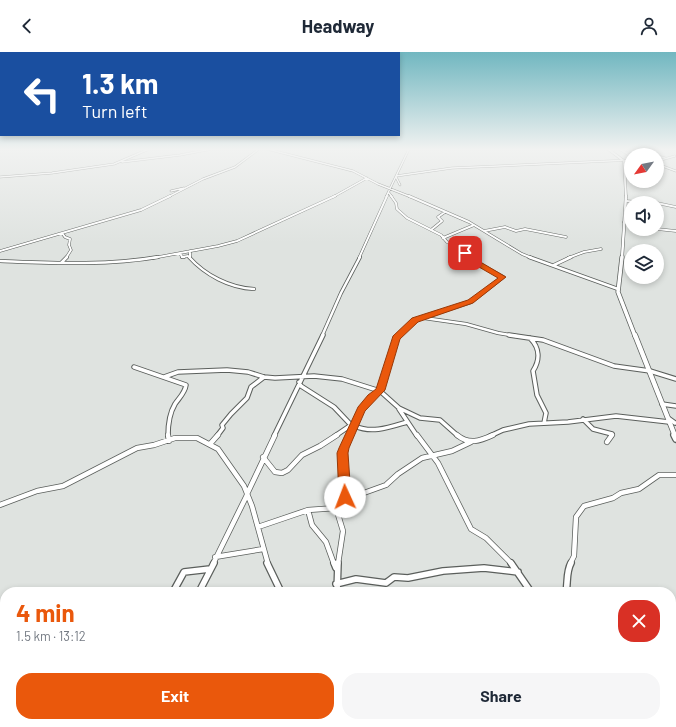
<!DOCTYPE html>
<meta charset="utf-8">
<style>
:root{--surface:#fff;--page:#f6f6f7;--text:#1f2937;--muted:#747a83;--accent:#ea580c}
body{margin:0;font-family:Barlow,sans-serif;background:var(--page);color:var(--text);height:100vh;display:flex;flex-direction:column;font-size:15px;white-space:nowrap}
*{box-sizing:border-box;margin:0}
p{font-size:13px;color:var(--muted)}
.icon{flex:none;width:22px;height:22px;fill:none;stroke:currentColor;stroke-width:2;stroke-linecap:round;stroke-linejoin:round}
.map{position:relative;flex:1;overflow:hidden}
.sheet{position:absolute;left:0px;top:535px;width:676px;height:140px;display:flex;flex-direction:column;background:var(--surface);border-radius:16px 16px 0 0;box-shadow:0 2px 6px #0003}
.sheet>*{flex:none}
.banner{position:absolute;left:0px;top:0px;width:400px;height:84px;box-shadow:0 2px 6px #0003;background:#1a4fa0;color:#fff;overflow:hidden}
.needle{width:26px;rotate:237deg}
.fabs{position:absolute;left:624px;top:96px;display:grid;gap:8px}
.fabs a{display:grid;place-items:center;width:40px;height:40px;border-radius:50%;background:var(--surface);box-shadow:0 2px 6px #0003;font-size:20px}
.pin{position:absolute;display:grid;place-items:center;width:34px;height:34px;color:#fff;margin:-17px;border-radius:8px;box-shadow:0 2px 6px #0006}
.me{position:absolute;width:44px;margin:-22px;rotate:358deg;stroke-linejoin:round;filter:drop-shadow(0 0 3px #0008)}
.turn{display:flex;align-items:center;gap:14px;height:84px;padding:0 16px;font-size:18px}
.turn .icon{width:52px;height:52px;stroke-width:2.5}
.turn b{display:block;font-size:28px;line-height:34px}
.round{display:grid;place-items:center;flex:none;width:42px;height:42px;border-radius:16px;background:var(--page)}
.overview{display:flex;align-items:center;justify-content:space-between;height:68px;padding:0 16px}
h1{font-size:24px;font-weight:700;line-height:30px;color:var(--accent)}
.button{display:flex;gap:8px;margin-top:auto;padding:8px 16px}
.button a{flex:1;height:46px;border-radius:16px;background:var(--accent);color:#fff;font-size:16px;font-weight:700;line-height:46px;text-align:center}
.button a+a{background:var(--page);color:var(--text)}
header{display:flex;justify-content:space-between;align-items:center;height:52px;padding:0 16px;background:var(--surface);font-size:18px;font-weight:700}
.map>svg:first-child{display:block}
.lines{fill:none;stroke-linecap:round;stroke-linejoin:round}
.minor-far5-casing{stroke:#5b5f5c;stroke-width:2.5}
.minor-far4-casing{stroke:#5b5f5c;stroke-width:3}
.minor-far3-casing{stroke:#5b5f5c;stroke-width:4}
.minor-far2-casing{stroke:#5b5f5c;stroke-width:5.5}
.minor-far1-casing{stroke:#5b5f5c;stroke-width:6}
.minor-casing{stroke:#5b5f5c;stroke-width:8}
.major-far4-casing{stroke:#5b5f5c;stroke-width:3}
.major-far3-casing{stroke:#5b5f5c;stroke-width:3.5}
.major-far2-casing{stroke:#5b5f5c;stroke-width:5}
.major-far1-casing{stroke:#5b5f5c;stroke-width:6}
.major-casing{stroke:#5b5f5c;stroke-width:8}
.minor-far5{stroke:#fff;stroke-width:1.5}
.minor-far4{stroke:#fff;stroke-width:2}
.minor-far3{stroke:#fff;stroke-width:2.5}
.minor-far2{stroke:#fff;stroke-width:3.5}
.minor-far1{stroke:#fff;stroke-width:4.5}
.minor{stroke:#fff;stroke-width:5.5}
.major-far4{stroke:#fff;stroke-width:2}
.major-far3{stroke:#fff;stroke-width:2.5}
.major-far2{stroke:#fff;stroke-width:3.5}
.major-far1{stroke:#fff;stroke-width:4.5}
.major{stroke:#fff;stroke-width:5.5}
.route{fill:#ea580c;stroke:#983908}
</style>
<header><svg class="icon" aria-label="back" viewBox="0 0 24 24"><path d="M15 5l-7 7 7 7"/></svg>Headway<svg class="icon" aria-label="person" viewBox="0 0 24 24"><circle cx="12" cy="8" r="4"/><path d="M4 21q1-7 8-7t8 7"/></svg></header>
<div class="map">
<svg width="676" height="675" viewBox="0 0 676 675">
<rect width="100%" height="100%" fill="#dfe3e0"/>
<g class="lines">
<defs>
<path id="minor-far5" d="M 267,97 L 353,119 L 378,132 L 411,145
M 619,97 L 631,104
M 626,100 L 640,100 L 652,103
M 657,104 L 665,106
M 657,109 L 675,104
M 122,110 L 180,103 L 212,97
M 657,112 L 676,119
M 396,124 L 452,116 L 631,108
M 0,125 L 52,121 L 114,112 L 149,97
M 396,125 L 400,133
M 171,139 L 184,136
M 389,141 L 392,145
M 168,145 L 203,127 L 235,115 L 259,97
M 333,145 L 367,126
M 386,145 L 409,97"/>
<path id="minor-far4" d="M 391,144 L 396,151 L 397,157 L 407,166 L 441,183 L 447,190 L 461,197 L 470,206
M 409,144 L 469,170 L 522,202 L 532,206
M 626,149 L 651,151
M 657,151 L 676,155
M 624,170 L 631,172
M 657,177 L 676,179
M 431,178 L 442,169 L 438,165 L 445,160
M 484,179 L 505,175 L 516,179 L 525,177 L 566,185
M 62,181 L 65,185 L 70,187 L 69,193 L 71,198 L 66,206
M 443,186 L 474,173
M 0,199 L 141,158 L 170,144
M 180,201 L 182,205 L 188,204
M 153,206 L 218,194 L 237,189 L 335,144
M 190,206 L 190,199
M 359,206 L 387,144
M 568,206 L 584,200 L 601,197"/>
<path id="minor-far3" d="M 182,205 L 184,205
M 189,205 C 205,223 230,236 254,237
M 529,205 L 618,237
M 0,209 C 53,211 106,214 158,205
M 61,211 L 67,205
M 554,213 L 571,205
M 424,266 L 466,272 L 498,281 L 516,284
M 322,284 L 341,241 L 360,205
M 398,284 L 415,268 L 471,250 L 503,225 L 474,209 L 469,205"/>
<path id="minor-far2" d="M 509,283 L 543,288 L 614,314 L 650,319 L 676,327
M 530,286 C 540,296 540,308 533,319 L 537,343 L 546,361 L 544,371
M 134,315 L 186,333 C 185,341 179,346 175,352 C 169,362 168,373 168,384
M 164,325 L 178,320 L 227,318 L 248,320 L 264,325 L 275,326 L 314,324 L 342,327 L 380,339 L 399,356 L 420,366 L 440,368 L 458,384
M 299,330 L 301,334 L 334,355 L 351,373
M 662,352 L 676,354
M 399,357 L 417,384
M 668,366 L 675,371
M 583,367 L 593,377 L 612,382 L 611,384
M 355,374 C 372,382 390,375 407,370
M 217,384 L 223,376 L 222,373 L 231,362 L 247,346 L 251,335 L 264,325
M 274,384 L 323,283
M 335,384 L 357,369
M 350,384 L 362,357 L 371,346 L 380,339 L 397,285 L 399,283
M 490,384 L 503,378 L 529,372 L 568,370 L 616,364 L 669,370"/>
<path id="minor-far1" d="M 168,383 L 169,389
M 417,383 L 438,411 L 471,477 L 486,486 L 512,512
M 457,383 C 469,393 480,389 493,383
M 607,390 L 612,383
M 210,392 L 218,383
M 263,405 L 275,420 L 282,421 L 288,418 L 302,403 L 320,394 L 337,383
M 247,442 L 275,383
M 0,453 L 37,439 L 63,434 L 137,396 L 154,393 L 175,386 L 197,386 L 218,397 L 244,434 L 252,454 L 268,512
M 343,453 L 345,439 L 343,401 L 350,383
M 336,456 L 343,479 L 338,512
M 308,458 L 312,473 L 326,490 L 334,512
M 258,475 L 308,458 L 336,456 L 361,442 L 386,433 L 398,422 L 422,406 L 452,399 L 471,390
M 215,505 L 263,497
M 213,512 L 247,443
M 570,512 L 574,504 L 576,465 L 584,454 L 613,446 L 621,441 L 639,437 L 659,423 L 676,423"/>
<path id="minor" d="M 267,511 L 281,540
M 334,511 L 336,516
M 511,511 L 531,540
M 336,532 L 356,527 L 386,531 L 394,525 L 408,526 L 443,519 L 484,516 L 518,520
M 173,540 L 184,520 L 210,517
M 199,540 L 214,511
M 337,540 L 338,511
M 566,540 C 568,530 566,520 571,511
M 2,617 L 5,614
M 671,649 L 676,656
M 398,670 L 401,675
M 618,670 L 625,675
M 138,675 L 140,670
M 214,675 L 216,670
M 534,675 L 537,670"/>
<path id="major-far4" d="M 608,97 L 624,109 L 626,145"/>
<path id="major-far3" d="M 622,206 L 626,144"/>
<path id="major-far2" d="M 622,205 L 618,240 L 635,284"/>
<path id="major-far1" d="M 635,283 L 675,384"/>
<path id="major" d="M 674,383 L 676,387"/>
</defs>
<!-- minor-far5 casing -->
<use href="#minor-far5" class="minor-far5-casing"/>
<!-- minor-far4 casing -->
<use href="#minor-far4" class="minor-far4-casing"/>
<!-- minor-far3 casing -->
<use href="#minor-far3" class="minor-far3-casing"/>
<!-- minor-far2 casing -->
<use href="#minor-far2" class="minor-far2-casing"/>
<!-- minor-far1 casing -->
<use href="#minor-far1" class="minor-far1-casing"/>
<!-- minor casing -->
<use href="#minor" class="minor-casing"/>
<!-- major-far4 casing -->
<use href="#major-far4" class="major-far4-casing"/>
<!-- major-far3 casing -->
<use href="#major-far3" class="major-far3-casing"/>
<!-- major-far2 casing -->
<use href="#major-far2" class="major-far2-casing"/>
<!-- major-far1 casing -->
<use href="#major-far1" class="major-far1-casing"/>
<!-- major casing -->
<use href="#major" class="major-casing"/>
<!-- minor-far5 -->
<use href="#minor-far5" class="minor-far5"/>
<!-- minor-far4 -->
<use href="#minor-far4" class="minor-far4"/>
<!-- minor-far3 -->
<use href="#minor-far3" class="minor-far3"/>
<!-- minor-far2 -->
<use href="#minor-far2" class="minor-far2"/>
<!-- minor-far1 -->
<use href="#minor-far1" class="minor-far1"/>
<!-- minor -->
<use href="#minor" class="minor"/>
<!-- major-far4 -->
<use href="#major-far4" class="major-far4"/>
<!-- major-far3 -->
<use href="#major-far3" class="major-far3"/>
<!-- major-far2 -->
<use href="#major-far2" class="major-far2"/>
<!-- major-far1 -->
<use href="#major-far1" class="major-far1"/>
<!-- major -->
<use href="#major" class="major"/>
</g>
<!-- sky -->
<linearGradient id="sky" x2="0" y2="1"><stop stop-color="#71b7c0"/><stop offset="0.51" stop-color="#f1f2f1"/><stop offset="1" stop-color="#f1f2f1" stop-opacity="0"/></linearGradient>
<rect width="676" height="191" fill="url(#sky)"/>
<!-- route -->
<path class="route" d="M 463,200 L 468,200 L 477,208 L 506,225 L 473,251 L 418,270 L 400,287 L 385,338 L 365,359 L 349,396 L 348,401 L 351,445 L 349,449 L 345,450 L 341,449 L 339,445 L 337,401 L 339,396 L 358,355 L 368,343 L 376,337 L 393,284 L 412,266 L 468,248 L 498,226 L 472,211 L 463,202 Z"/>
</svg>
<div class="fabs">
<a><svg class="needle" viewBox="-14 -14 28 28"><path d="M0-13l5 13h-10z" fill="#e53935"/><path d="M0 13l5-13h-10z" fill="#747a83"/></svg></a>
<a><svg class="icon" aria-label="sound" viewBox="0 0 24 24"><path d="M4 9h4l5-4v14l-5-4H4zM17 9q2 3 0 6"/></svg></a>
<a><svg class="icon" aria-label="layers" viewBox="0 0 24 24"><path d="M12 4l9 5-9 5-9-5zM3 14l9 5 9-5"/></svg></a>
</div>
<div class="pin" style="left:465px;top:201px;background:#d93025"><svg class="icon" aria-label="arrive" viewBox="0 0 24 24"><path d="M6 21V4h12l-3 4 3 4H6"/></svg></div>
<svg class="me" style="left:345px;top:445px" viewBox="-20 -20 40 40"><circle r="19" fill="#fff"/><path d="M0-13L10 11 0 6-10 11z" fill="#ea580c"/></svg>
<div class="banner">
<div class="turn"><svg class="icon" aria-label="left" viewBox="0 0 24 24"><path d="M17 20v-9H6M10 6l-5 5 5 5"/></svg><div><b>1.3 km</b>Turn left</div></div>
</div>
<section class="sheet">
<div class="overview"><div><h1>4 min</h1><p>1.5 km · 13:12</p></div><a class="round" style="background:#d93025;color:#fff"><svg class="icon" aria-label="close" viewBox="0 0 24 24"><path d="M6 6l12 12M18 6L6 18"/></svg></a></div>
<div class="button"><a>Exit</a><a>Share</a></div>
</section>
</div>
